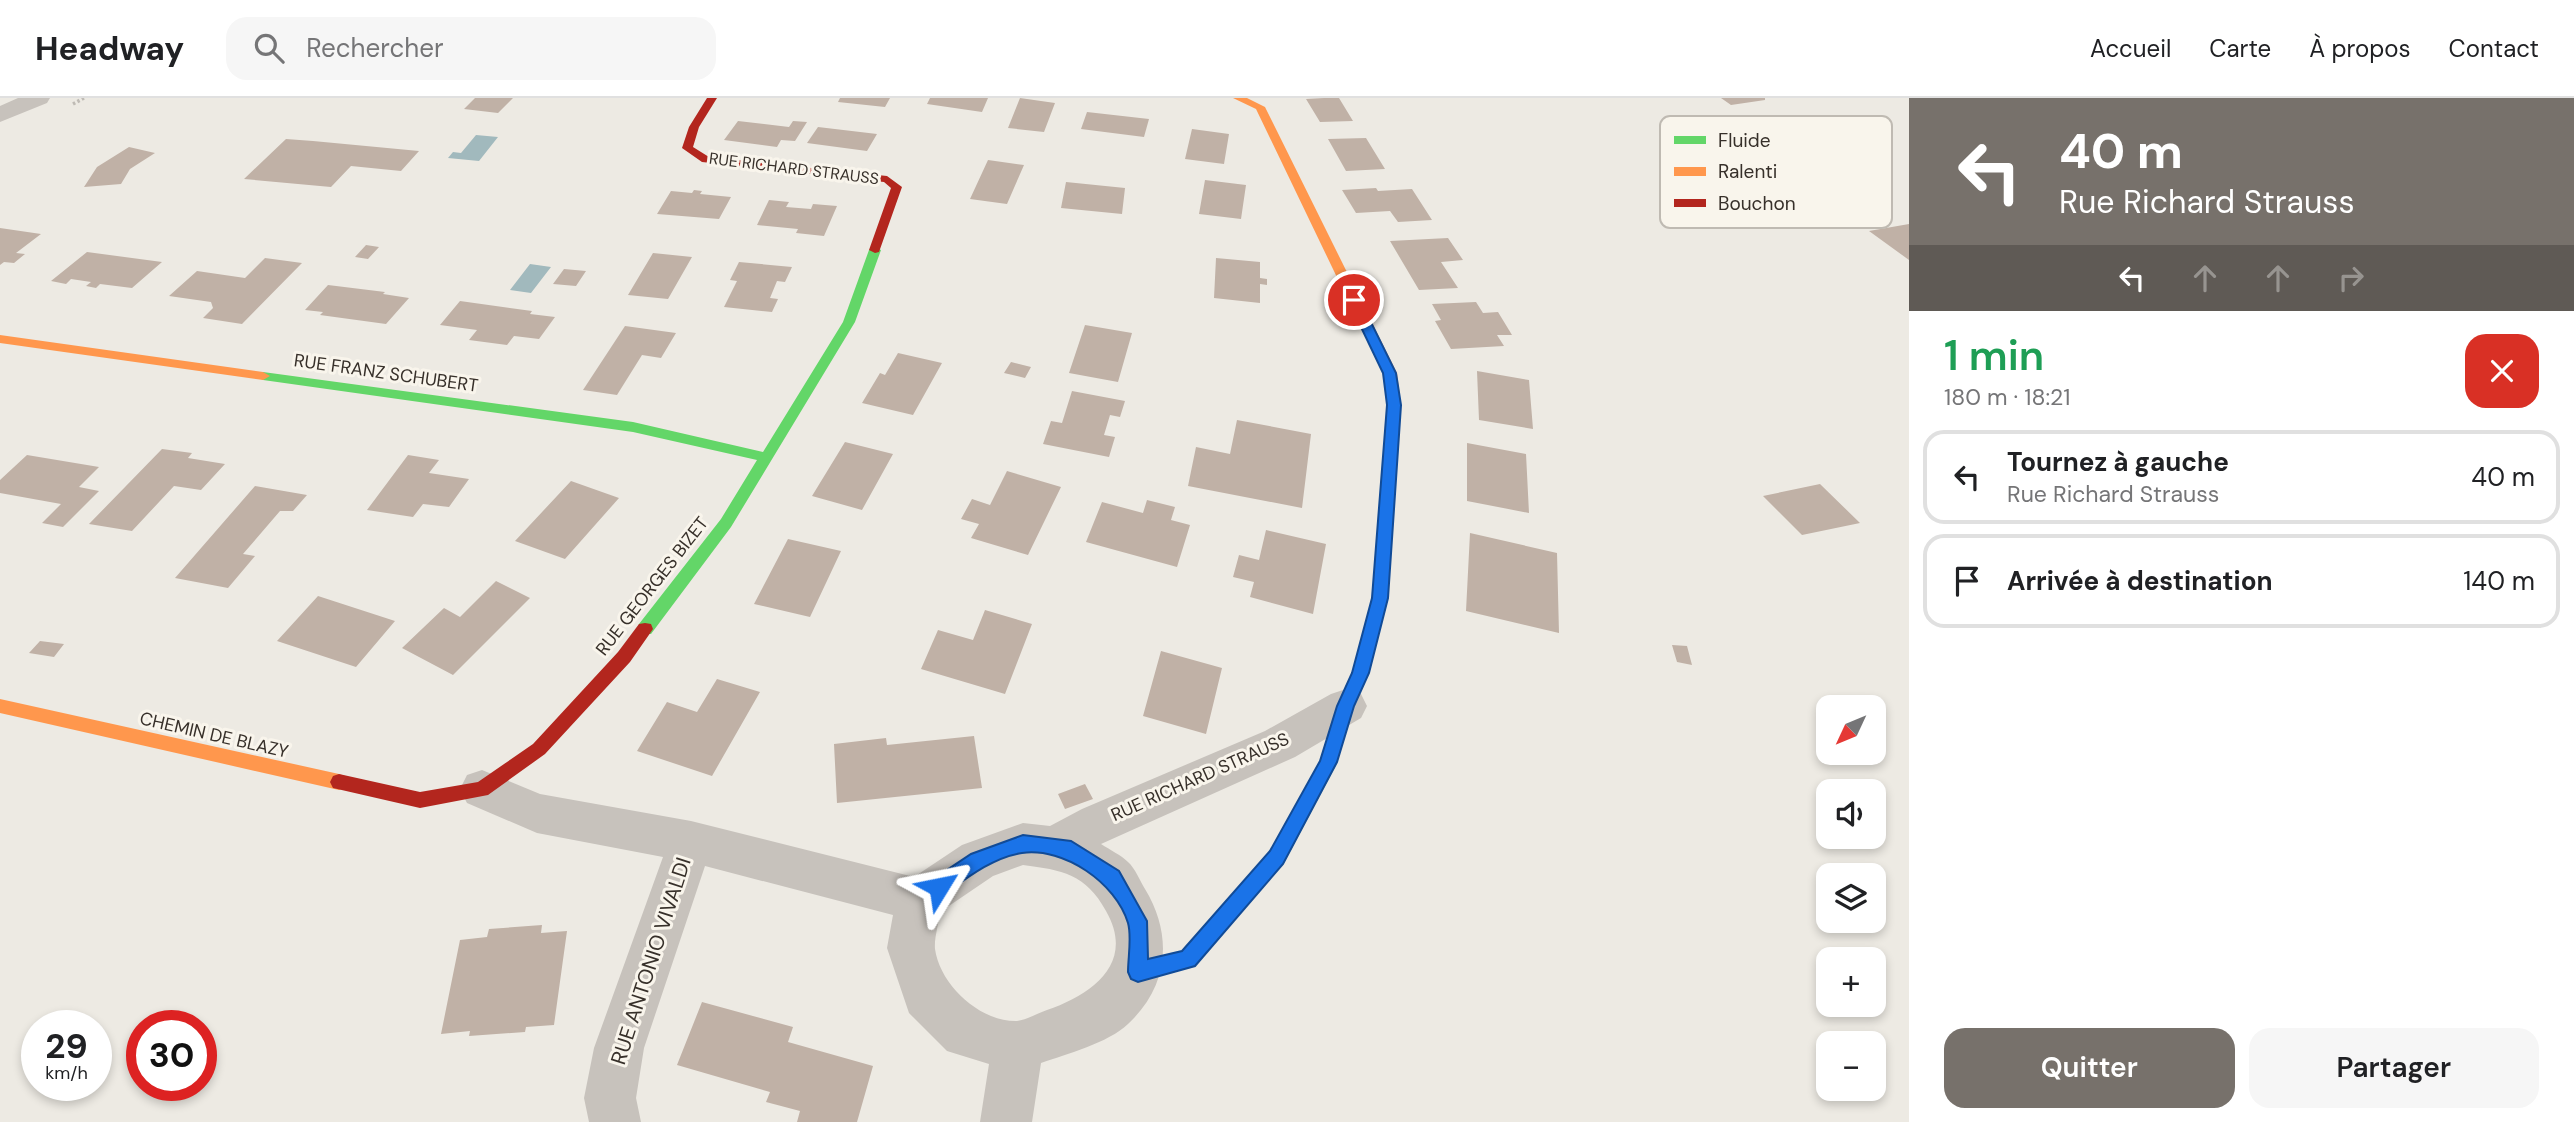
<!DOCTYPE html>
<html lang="fr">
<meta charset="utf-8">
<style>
:root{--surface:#fff;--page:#f6f6f6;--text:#202124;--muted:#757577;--line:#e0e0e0;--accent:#77716b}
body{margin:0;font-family:"DM Sans",sans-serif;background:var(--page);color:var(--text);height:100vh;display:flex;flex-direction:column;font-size:26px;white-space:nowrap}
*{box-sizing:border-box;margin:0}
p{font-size:23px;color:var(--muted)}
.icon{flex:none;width:38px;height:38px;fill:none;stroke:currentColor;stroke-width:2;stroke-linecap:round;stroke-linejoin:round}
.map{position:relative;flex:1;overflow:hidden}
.side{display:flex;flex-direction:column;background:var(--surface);width:665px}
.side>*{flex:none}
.banner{background:#77716b;color:#fff;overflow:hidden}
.needle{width:46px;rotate:226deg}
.buttons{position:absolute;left:1816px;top:597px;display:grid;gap:14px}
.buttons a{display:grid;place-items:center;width:70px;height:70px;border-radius:14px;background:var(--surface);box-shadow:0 4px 10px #0003;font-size:35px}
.speed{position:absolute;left:21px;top:912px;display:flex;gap:14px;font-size:35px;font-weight:700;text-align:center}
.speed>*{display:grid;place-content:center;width:91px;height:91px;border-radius:50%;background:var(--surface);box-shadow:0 4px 10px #0003;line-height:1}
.speed small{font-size:18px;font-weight:400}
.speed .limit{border:10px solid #d22;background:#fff;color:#111}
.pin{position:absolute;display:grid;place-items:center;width:60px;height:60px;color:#fff;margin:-30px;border:4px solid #fff;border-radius:50%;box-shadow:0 2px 7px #0007}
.me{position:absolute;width:77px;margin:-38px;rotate:55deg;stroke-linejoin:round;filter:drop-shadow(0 0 5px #0008)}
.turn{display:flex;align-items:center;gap:24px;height:147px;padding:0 35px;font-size:32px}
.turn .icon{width:91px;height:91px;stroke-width:2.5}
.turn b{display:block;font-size:49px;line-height:60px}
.lanes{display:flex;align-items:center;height:66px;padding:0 35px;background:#0003;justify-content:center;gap:35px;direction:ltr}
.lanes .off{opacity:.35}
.round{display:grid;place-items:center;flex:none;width:74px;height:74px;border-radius:21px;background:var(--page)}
.head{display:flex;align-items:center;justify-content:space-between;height:119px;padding:0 35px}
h1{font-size:42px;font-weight:600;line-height:52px;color:#1e9e55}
.cta{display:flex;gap:14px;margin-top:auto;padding:14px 35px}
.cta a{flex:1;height:80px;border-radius:21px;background:var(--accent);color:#fff;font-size:28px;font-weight:600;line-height:80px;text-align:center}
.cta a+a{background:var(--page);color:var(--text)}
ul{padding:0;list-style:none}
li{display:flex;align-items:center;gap:21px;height:94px;margin:0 14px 10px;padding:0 21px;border:4px solid var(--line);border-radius:21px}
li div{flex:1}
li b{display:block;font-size:26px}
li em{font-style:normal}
header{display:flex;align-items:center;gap:42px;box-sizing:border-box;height:98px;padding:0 35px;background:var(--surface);border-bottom:2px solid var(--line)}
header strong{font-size:33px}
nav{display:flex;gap:38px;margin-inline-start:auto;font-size:24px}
.search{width:490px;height:63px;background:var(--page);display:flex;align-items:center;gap:18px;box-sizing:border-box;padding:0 24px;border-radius:21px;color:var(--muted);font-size:26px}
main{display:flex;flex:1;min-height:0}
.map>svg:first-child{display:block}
.water{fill:#a1b9bd}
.building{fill:#c0b1a6}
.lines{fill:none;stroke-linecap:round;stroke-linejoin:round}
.path{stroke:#bfbbb5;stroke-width:3.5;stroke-dasharray:2.5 2.5;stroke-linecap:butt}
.street{fill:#c7c2bc;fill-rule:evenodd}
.fast{fill:#63d668;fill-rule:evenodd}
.slow{fill:#ff974d;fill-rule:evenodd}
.jam{fill:#b3261e;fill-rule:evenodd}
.route{fill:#1a73e8;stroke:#114b97;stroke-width:2}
.labels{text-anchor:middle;stroke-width:6;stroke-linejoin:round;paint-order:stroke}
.far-street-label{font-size:16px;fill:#37302a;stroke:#f9f5ec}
.street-label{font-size:18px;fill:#37302a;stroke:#f9f5ec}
.near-street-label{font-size:21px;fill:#37302a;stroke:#f9f5ec}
.key{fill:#f9f5ec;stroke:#bfbab2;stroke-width:2}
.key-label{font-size:19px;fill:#37302a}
</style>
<header>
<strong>Headway</strong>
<div class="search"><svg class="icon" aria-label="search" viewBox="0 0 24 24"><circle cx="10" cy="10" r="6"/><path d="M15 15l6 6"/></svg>Rechercher</div>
<nav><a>Accueil</a><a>Carte</a><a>À propos</a><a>Contact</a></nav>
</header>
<main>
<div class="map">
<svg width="1909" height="1024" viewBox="0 0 1909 1024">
<rect width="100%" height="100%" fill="#edeae3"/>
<!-- water -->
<path class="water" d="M 476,37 L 498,39 L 479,63 L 448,60 L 453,54 L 461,55 Z
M 530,166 L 551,169 L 531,195 L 510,192 Z"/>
<!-- building -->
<path class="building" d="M 475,0 L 513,0 L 498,15 L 464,11 Z
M 840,0 L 890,0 L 885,9 L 838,4 Z
M 930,0 L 988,0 L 982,14 L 927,6 Z
M 1020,0 L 1055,5 L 1044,34 L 1008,30 Z
M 1324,0 L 1339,0 L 1353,23 L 1320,24 L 1306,1 Z
M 1721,0 L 1765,0 L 1765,2 L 1731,7 Z
M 1087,14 L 1149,21 L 1144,39 L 1081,31 Z
M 738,23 L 789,29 L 793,23 L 807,24 L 795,43 L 781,42 L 777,49 L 724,42 Z
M 818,29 L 877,36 L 867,53 L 807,45 Z
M 1192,31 L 1229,36 L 1224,66 L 1185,61 Z
M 1366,40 L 1385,71 L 1346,73 L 1328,41 Z
M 286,41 L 313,43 L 419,53 L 401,73 L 351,68 L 331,89 L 244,81 Z
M 129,49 L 155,55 L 130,71 L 121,86 L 84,89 L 97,69 Z
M 988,62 L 1024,67 L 1007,106 L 970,101 Z
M 1205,82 L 1246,87 L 1241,121 L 1199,116 Z
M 1066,84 L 1125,90 L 1122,116 L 1061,110 Z
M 1376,90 L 1378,93 L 1412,91 L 1432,122 L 1398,124 L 1390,113 L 1356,115 L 1342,92 Z
M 694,92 L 702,93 L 700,96 L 731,99 L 719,121 L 657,116 L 671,93 L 692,95 Z
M 769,102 L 789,104 L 786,109 L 811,111 L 813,106 L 837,108 L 824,138 L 796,135 L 798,131 L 757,127 Z
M 1909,126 L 1909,162 L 1869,133 Z
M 0,130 L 41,136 L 16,155 L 25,156 L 14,165 L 4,164 L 0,167 Z
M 1448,140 L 1463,162 L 1441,164 L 1458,190 L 1419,192 L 1390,143 Z
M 366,147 L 379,149 L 368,161 L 355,159 Z
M 87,154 L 162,164 L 132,190 L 100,186 L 96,190 L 86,188 L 91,184 L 71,181 L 66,186 L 51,183 Z
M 653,155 L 692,159 L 668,201 L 628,197 Z
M 265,160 L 302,165 L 242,226 L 203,220 L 213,210 L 211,204 L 169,198 L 197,173 L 245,180 Z
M 1216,160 L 1260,164 L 1260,180 L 1267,181 L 1267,187 L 1260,186 L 1260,205 L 1214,200 Z
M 739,164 L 792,169 L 785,184 L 777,183 L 770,200 L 778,201 L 772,214 L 724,209 L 737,183 L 730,182 Z
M 564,171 L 586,173 L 576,188 L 553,186 Z
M 328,187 L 385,194 L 383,196 L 409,200 L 386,226 L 320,217 L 323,214 L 305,212 Z
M 460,203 L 532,213 L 530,216 L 555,219 L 539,241 L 514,238 L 507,247 L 469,242 L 477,232 L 440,227 Z
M 1476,204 L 1483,215 L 1498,214 L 1512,237 L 1497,237 L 1504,248 L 1451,251 L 1435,223 L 1441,222 L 1432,206 Z
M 1085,227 L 1132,235 L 1118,284 L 1069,275 Z
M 625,228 L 676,235 L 661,260 L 642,257 L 617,297 L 583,292 Z
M 898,255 L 942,265 L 913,317 L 862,305 L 880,275 L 885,277 Z
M 1011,264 L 1031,269 L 1025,280 L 1004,275 Z
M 1477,273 L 1529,282 L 1533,331 L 1479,322 Z
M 1072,293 L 1125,303 L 1120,319 L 1110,317 L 1104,337 L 1115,339 L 1109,359 L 1043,346 L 1051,323 L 1062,325 Z
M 1237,322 L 1311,336 L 1302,410 L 1188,388 L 1196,349 L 1230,356 Z
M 845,344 L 893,356 L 862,412 L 812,398 Z
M 1467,345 L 1526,356 L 1529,415 L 1467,403 Z
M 162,351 L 192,355 L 188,360 L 225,366 L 201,392 L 174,388 L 132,433 L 89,426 Z
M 27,357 L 99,369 L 79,389 L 99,393 L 63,429 L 42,425 L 61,406 L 0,395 L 0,382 Z
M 408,357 L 439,362 L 429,375 L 469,381 L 449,409 L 423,406 L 413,419 L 367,412 Z
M 1007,373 L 1061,389 L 1028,457 L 971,440 L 979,426 L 961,421 L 972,401 L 990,407 Z
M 571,383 L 619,400 L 565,461 L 515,443 Z
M 1820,386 L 1860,425 L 1802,437 L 1763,398 Z
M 255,388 L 307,397 L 293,413 L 280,413 L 243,456 L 255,458 L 228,490 L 175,480 Z
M 1147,402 L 1175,409 L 1171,422 L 1190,427 L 1177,469 L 1086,444 L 1102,404 L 1143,415 Z
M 1266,432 L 1326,446 L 1313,516 L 1250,499 L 1254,484 L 1233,479 L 1239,457 L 1259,462 Z
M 1470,435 L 1557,455 L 1559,535 L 1466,513 Z
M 788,441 L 841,453 L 810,519 L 754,506 Z
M 496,483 L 530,500 L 453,577 L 402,550 L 444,510 L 460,519 Z
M 318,498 L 395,523 L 356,569 L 277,543 Z
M 985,512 L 1032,526 L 1005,596 L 921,571 L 938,532 L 973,542 Z
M 40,543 L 64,546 L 54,559 L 29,555 Z
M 1672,547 L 1687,548 L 1692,567 L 1677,564 Z
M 1161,553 L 1222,570 L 1206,636 L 1143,618 Z
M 717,581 L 760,594 L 712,678 L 637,653 L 667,604 L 697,614 Z
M 974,638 L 982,690 L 837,705 L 834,646 L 886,640 L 887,647 Z
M 1085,686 L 1093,701 L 1065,711 L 1058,696 Z
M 542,827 L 541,835 L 567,833 L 554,927 L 526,929 L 525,934 L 469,938 L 470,933 L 441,936 L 460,842 L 487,839 L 489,831 Z
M 702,904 L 793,929 L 788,944 L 873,968 L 857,1024 L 797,1024 L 800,1013 L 766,1004 L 770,994 L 677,967 Z"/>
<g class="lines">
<!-- path -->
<path class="path" d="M 73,6 L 84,0"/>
<!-- street -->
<path class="street" d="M 18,0 L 50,0 L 47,5 L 0,24 L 0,8 Z
M 1346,591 L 1361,596 L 1367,608 L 1361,620 L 1295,659 L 1101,746 C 1110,752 1121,757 1128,764 C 1135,770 1140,783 1145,791 C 1173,837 1169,888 1128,926 C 1108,945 1067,956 1041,965 L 1032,1024 L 980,1024 L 989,966 L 947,953 L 909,915 L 887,850 L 893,817 L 705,768 L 644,950 L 636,1000 L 641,1024 L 589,1024 L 584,1000 L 594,950 L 663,759 L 537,735 L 467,705 L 460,691 L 467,677 L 482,672 L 540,696 L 691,723 L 914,779 L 962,747 L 1023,725 L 1050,728 L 1082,711 L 1265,633 L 1331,596 ZM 1023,767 C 1062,772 1086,776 1106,813 C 1136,865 1092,897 1047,912 C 1038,915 1026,922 1017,923 C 980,924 940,887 935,851 C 934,840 939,825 940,814 L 993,778 Z"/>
<!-- fast -->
<path class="fast" d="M 875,149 L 881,152 L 855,224 L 731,429 L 651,536 L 639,536 L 637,531 L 639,526 L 721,421 L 757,362 L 633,334 L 263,282 L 256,278 L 263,274 L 633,324 L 763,354 L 843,224 L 869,152 Z
M 1387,400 L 1394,405 L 1388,500 L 1368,575 L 1354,608 L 1335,669 L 1284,765 L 1195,868 L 1138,884 L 1131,881 L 1128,874 L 1131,867 L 1182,853 L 1270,753 L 1321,662 L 1338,608 L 1352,575 L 1372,500 L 1380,405 Z"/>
<!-- slow -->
<path class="slow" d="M 1233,0 L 1247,0 L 1265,9 L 1397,275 L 1401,307 L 1392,409 L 1387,410 L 1380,405 L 1387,307 L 1383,275 L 1256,11 Z
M 0,237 L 263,274 L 270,278 L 263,282 L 0,245 Z
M 0,601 L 339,676 L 345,678 L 348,684 L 345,690 L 339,692 L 0,615 Z"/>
<!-- jam -->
<path class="jam" d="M 707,0 L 717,0 L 699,29 L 693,49 L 709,59 L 887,78 L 902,89 L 879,154 L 875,155 L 869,152 L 891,90 L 884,84 L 702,64 L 682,50 L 689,29 Z
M 645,525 L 651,526 L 653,531 L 630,564 L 545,656 L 488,697 L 420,710 L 333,690 L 330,684 L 333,678 L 339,676 L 420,694 L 478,684 L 533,646 L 618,554 L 639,526 Z"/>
</g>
<!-- route -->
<path class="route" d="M 1354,199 L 1360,202 L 1396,275 L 1401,307 L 1388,500 L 1369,575 L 1354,608 L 1337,664 L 1283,766 L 1195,868 L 1138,884 L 1131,881 L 1128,874 C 1128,859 1132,839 1128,825 C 1116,785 1064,749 1022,755 C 994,759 968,779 946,795 L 939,798 L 932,795 L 929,789 L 932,782 L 971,756 L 1023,737 L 1071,743 L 1119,773 L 1147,823 L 1148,861 L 1182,853 L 1270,753 L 1320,663 L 1337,608 L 1352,575 L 1372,500 L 1387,307 L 1383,275 L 1348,202 Z"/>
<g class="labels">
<!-- far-street labels -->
<g class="far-street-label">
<text transform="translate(794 70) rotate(7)" y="6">RUE RICHARD STRAUSS</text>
</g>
<!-- street labels -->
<g class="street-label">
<text transform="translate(386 275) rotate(8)" y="6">RUE FRANZ SCHUBERT</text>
<text transform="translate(652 488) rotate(-52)" y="6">RUE GEORGES BIZET</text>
<text transform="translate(214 637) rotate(13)" y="6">CHEMIN DE BLAZY</text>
<text transform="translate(1200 679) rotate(-24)" y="6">RUE RICHARD STRAUSS</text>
</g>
<!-- near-street labels -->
<g class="near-street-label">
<text transform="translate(651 863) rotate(-72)" y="7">RUE ANTONIO VIVALDI</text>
</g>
</g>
<!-- legend -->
<rect x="1660" y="18" width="232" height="112" rx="10" class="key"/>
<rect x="1674" y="38" width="32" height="8" fill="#63d668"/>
<rect x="1674" y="69" width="32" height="9" fill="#ff974d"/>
<rect x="1674" y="101" width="32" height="8" fill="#b3261e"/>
<g class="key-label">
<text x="1718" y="49">Fluide</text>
<text x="1718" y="80">Ralenti</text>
<text x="1718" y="112">Bouchon</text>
</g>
</svg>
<div class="buttons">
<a><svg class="needle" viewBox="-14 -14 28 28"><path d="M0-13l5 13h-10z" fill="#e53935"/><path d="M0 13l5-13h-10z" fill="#757577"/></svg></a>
<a><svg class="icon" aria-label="sound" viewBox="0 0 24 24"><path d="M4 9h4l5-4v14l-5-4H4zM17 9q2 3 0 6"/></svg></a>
<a><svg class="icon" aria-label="layers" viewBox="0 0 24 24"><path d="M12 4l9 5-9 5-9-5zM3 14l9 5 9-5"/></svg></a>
<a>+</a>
<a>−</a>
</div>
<div class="speed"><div>29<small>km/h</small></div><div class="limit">30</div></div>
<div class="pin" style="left:1354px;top:202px;background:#d93025"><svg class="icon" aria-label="arrive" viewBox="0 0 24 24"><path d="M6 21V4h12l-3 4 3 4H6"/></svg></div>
<svg class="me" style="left:939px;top:789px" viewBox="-20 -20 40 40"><path d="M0-17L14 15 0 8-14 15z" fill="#1a73e8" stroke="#fff" stroke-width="4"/></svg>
</div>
<section class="side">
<div class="banner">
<div class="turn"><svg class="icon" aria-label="left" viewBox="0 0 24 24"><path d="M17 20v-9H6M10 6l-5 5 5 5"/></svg><div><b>40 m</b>Rue Richard Strauss</div></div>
<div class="lanes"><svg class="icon" aria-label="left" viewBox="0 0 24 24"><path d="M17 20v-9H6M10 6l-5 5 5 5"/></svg><svg class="icon off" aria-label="ahead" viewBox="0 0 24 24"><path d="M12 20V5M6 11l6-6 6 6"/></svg><svg class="icon off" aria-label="ahead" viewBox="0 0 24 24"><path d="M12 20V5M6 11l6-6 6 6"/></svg><svg class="icon off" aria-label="right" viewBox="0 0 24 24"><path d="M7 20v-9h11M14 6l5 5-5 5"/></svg></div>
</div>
<div class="head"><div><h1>1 min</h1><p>180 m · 18:21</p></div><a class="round" style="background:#d93025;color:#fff"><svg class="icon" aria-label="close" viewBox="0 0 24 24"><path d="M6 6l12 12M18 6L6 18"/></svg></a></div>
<ul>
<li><svg class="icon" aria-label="left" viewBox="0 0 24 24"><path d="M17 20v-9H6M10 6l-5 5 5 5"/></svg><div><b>Tournez à gauche</b><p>Rue Richard Strauss</p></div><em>40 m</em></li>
<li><svg class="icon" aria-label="arrive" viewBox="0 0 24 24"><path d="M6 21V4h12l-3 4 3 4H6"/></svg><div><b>Arrivée à destination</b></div><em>140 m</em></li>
</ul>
<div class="cta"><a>Quitter</a><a>Partager</a></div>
</section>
</main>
